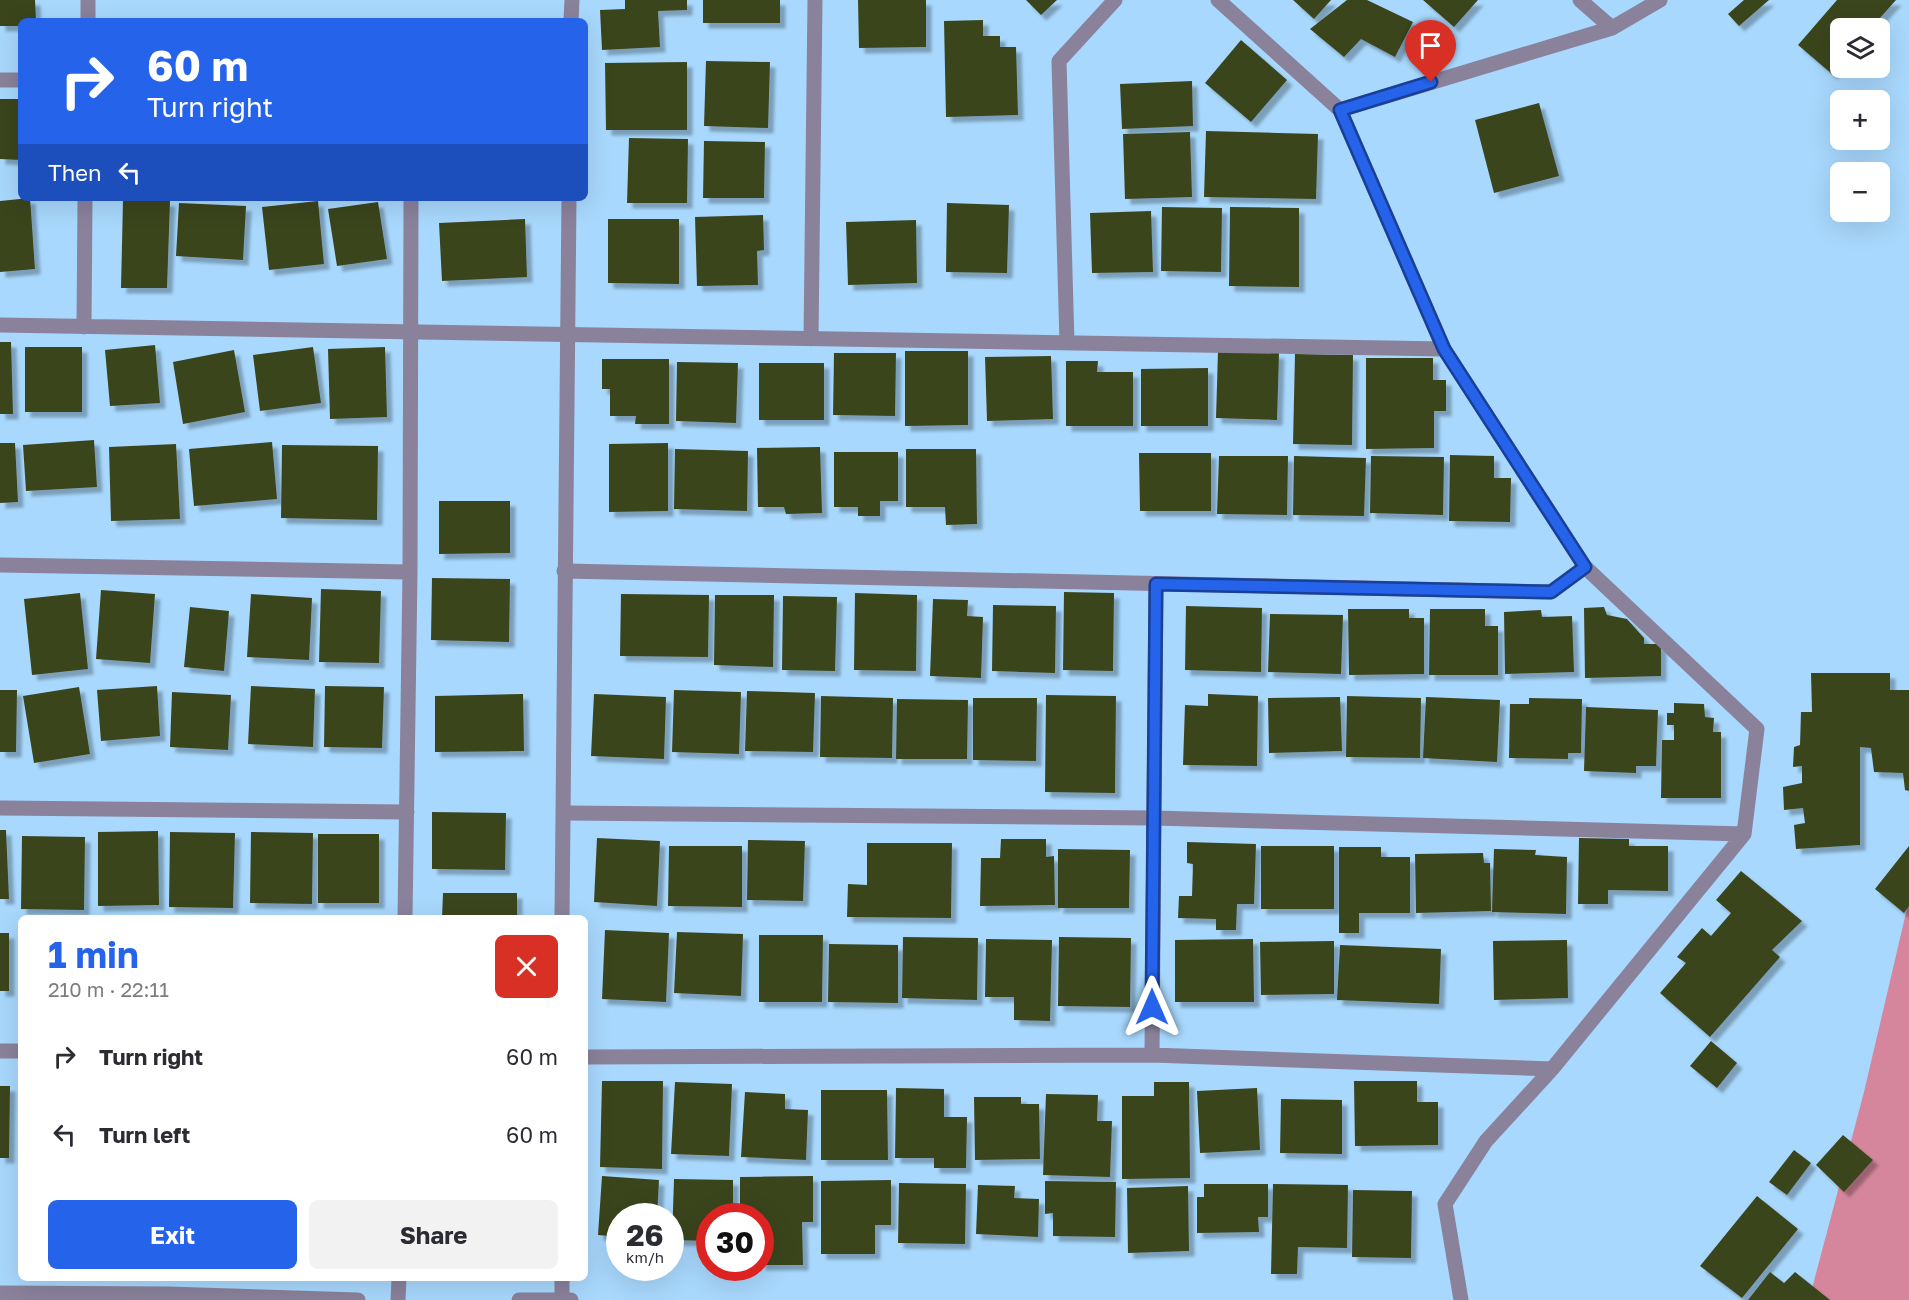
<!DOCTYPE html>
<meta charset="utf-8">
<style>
:root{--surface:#fff;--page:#f2f2f3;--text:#2b2b33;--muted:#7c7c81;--accent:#2563eb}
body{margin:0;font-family:"Golos Text",sans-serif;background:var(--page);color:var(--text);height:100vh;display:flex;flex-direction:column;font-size:22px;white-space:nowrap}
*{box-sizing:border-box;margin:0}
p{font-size:20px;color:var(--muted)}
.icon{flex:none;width:33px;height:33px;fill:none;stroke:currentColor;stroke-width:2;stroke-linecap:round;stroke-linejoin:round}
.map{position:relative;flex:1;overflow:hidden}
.sheet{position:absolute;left:18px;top:915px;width:570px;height:366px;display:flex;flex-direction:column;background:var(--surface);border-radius:9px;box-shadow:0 6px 24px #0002}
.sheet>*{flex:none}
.banner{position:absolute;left:18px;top:18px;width:570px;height:183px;border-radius:9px;box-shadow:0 6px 24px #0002;background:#2563eb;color:#fff;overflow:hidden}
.controls{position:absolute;left:1830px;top:18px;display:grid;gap:12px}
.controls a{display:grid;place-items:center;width:60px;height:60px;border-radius:9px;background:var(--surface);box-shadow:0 6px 24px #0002;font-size:30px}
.speed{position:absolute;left:606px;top:1203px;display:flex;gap:12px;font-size:30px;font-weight:700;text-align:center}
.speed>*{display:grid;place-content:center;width:78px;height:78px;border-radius:50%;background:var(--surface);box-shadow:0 6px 24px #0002;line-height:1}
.speed small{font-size:15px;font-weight:400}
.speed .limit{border:9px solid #d22;background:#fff;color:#111}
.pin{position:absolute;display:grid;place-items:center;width:51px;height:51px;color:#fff;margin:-62px -26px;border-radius:50% 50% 50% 0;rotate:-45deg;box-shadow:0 0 6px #0007}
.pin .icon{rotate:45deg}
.me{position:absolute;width:66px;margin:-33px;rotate:0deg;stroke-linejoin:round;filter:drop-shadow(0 0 4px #0008)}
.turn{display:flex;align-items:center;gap:21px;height:126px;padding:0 30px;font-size:27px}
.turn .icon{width:78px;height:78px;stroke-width:2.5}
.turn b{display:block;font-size:42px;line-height:51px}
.then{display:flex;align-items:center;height:57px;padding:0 30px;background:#0003;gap:12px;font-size:22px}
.round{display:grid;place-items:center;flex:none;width:63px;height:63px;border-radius:9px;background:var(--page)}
.head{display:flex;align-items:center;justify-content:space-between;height:102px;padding:0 30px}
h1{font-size:36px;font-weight:700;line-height:45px;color:var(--accent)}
.button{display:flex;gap:12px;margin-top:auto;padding:12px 30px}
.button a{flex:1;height:69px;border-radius:9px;background:var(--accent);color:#fff;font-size:24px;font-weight:700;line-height:69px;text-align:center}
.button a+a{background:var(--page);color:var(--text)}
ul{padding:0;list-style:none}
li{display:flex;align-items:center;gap:18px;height:78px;padding:0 30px}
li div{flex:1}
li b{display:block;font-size:22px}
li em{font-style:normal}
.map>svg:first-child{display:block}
.green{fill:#d5869c}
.building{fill:#3b451d;filter:url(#shadow)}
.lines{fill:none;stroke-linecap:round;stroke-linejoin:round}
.minor{stroke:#8a819b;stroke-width:15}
.tertiary{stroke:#8a819b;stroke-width:15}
.route-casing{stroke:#184099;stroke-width:15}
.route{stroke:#2563eb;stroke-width:10}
</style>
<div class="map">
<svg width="1909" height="1300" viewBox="0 0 1909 1300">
<defs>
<filter id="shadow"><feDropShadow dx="5.5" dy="5.5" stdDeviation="1.5" flood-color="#0004"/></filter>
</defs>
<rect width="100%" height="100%" fill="#a8d8fd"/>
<!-- green -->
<path class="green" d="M 1909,900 L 1909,1300 L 1809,1300 L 1864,1092 Z"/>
<!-- building -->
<path class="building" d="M 0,0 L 35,0 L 36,21 L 21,21 L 21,26 L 0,26 Z
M 625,0 L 687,0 L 687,10 L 658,11 L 660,47 L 602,50 L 600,10 L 625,9 Z
M 703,0 L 780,0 L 780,23 L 703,23 Z
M 858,0 L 926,0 L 926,47 L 859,48 Z
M 1026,0 L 1057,0 L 1041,15 Z
M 1293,0 L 1331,0 L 1314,19 Z
M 1347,0 L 1367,0 L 1413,22 L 1395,57 L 1361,39 L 1344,57 L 1310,29 Z
M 1423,0 L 1478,0 L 1454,27 Z
M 1744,0 L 1769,0 L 1739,26 L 1728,14 Z
M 1837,0 L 1896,0 L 1871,28 L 1840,28 L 1840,64 L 1832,74 L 1798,45 Z
M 983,20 L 983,36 L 1000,36 L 1000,47 L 1016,47 L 1018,115 L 946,117 L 944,21 Z
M 1241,40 L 1287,80 L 1251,122 L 1205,83 Z
M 706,61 L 770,62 L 768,128 L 704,126 Z
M 687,62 L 687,130 L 606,130 L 605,63 Z
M 1192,81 L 1193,126 L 1122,129 L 1120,84 Z
M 0,99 L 21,99 L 21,160 L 0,159 Z
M 1539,103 L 1559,176 L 1494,193 L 1475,120 Z
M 1206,131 L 1318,134 L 1316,199 L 1204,197 Z
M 1190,132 L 1192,197 L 1125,199 L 1123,134 Z
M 629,138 L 688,139 L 687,203 L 627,203 Z
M 704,141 L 765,142 L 764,198 L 703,198 Z
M 30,198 L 35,269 L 0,272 L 0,201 Z
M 123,200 L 170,201 L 167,288 L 121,288 Z
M 318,201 L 324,264 L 269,270 L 262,207 Z
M 378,202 L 387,259 L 337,266 L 328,209 Z
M 179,203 L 246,206 L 243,260 L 176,256 Z
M 947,203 L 1009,205 L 1007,273 L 946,272 Z
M 1162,207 L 1222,208 L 1221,272 L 1161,271 Z
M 1230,207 L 1299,208 L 1299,287 L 1229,286 Z
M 1151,211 L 1153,272 L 1092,273 L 1090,213 Z
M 763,215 L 764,250 L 757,251 L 758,285 L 697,286 L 695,217 Z
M 525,219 L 527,277 L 442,281 L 439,223 Z
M 608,219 L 679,219 L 679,284 L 608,283 Z
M 916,220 L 917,283 L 848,285 L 846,222 Z
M 0,342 L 11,342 L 13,414 L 0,414 Z
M 155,345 L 160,403 L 110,406 L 105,350 Z
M 25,347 L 82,347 L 82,412 L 25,412 Z
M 313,347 L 321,403 L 260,411 L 253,355 Z
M 385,347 L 387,417 L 330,419 L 328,349 Z
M 234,350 L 245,412 L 183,424 L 173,362 Z
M 905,351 L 968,351 L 968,425 L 905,426 Z
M 1218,351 L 1279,353 L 1277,420 L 1216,418 Z
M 834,353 L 896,353 L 895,416 L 833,415 Z
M 1295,354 L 1353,355 L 1352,445 L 1293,444 Z
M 1051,356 L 1053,419 L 987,421 L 985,357 Z
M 1366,358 L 1433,358 L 1433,380 L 1446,380 L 1446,411 L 1434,411 L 1434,448 L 1366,449 Z
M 602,359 L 669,359 L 669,424 L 635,424 L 636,416 L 610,416 L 610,389 L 602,389 Z
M 1066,361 L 1098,361 L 1097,372 L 1133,372 L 1133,426 L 1066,426 Z
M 677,362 L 738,363 L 736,423 L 676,421 Z
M 759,363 L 824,363 L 824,420 L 759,420 Z
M 1208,368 L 1208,426 L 1141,426 L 1141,369 Z
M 94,440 L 97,487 L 26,491 L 23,445 Z
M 272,442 L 277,499 L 194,506 L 189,449 Z
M 0,443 L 15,443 L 18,502 L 0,503 Z
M 668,443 L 668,511 L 609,512 L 609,444 Z
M 176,444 L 180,519 L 111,521 L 109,447 Z
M 282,445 L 378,446 L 377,520 L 281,518 Z
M 820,447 L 822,513 L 786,514 L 784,507 L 758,507 L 757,448 Z
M 675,449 L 748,451 L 747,511 L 674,509 Z
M 906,449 L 976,449 L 977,524 L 946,525 L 945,507 L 906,507 Z
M 834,452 L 898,452 L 898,501 L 880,501 L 880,516 L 858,516 L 858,507 L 834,507 Z
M 1139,453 L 1211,453 L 1211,511 L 1140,511 Z
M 1450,455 L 1494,456 L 1494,478 L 1511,478 L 1510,522 L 1449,521 Z
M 1219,456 L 1288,456 L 1287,515 L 1217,514 Z
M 1294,456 L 1366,458 L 1364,516 L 1293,515 Z
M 1371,456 L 1444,457 L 1443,515 L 1370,513 Z
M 439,501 L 510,501 L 510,553 L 439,554 Z
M 432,578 L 510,579 L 509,642 L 431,640 Z
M 321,589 L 381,591 L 379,663 L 319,662 Z
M 101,590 L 155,594 L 150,663 L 96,659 Z
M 1064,592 L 1114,593 L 1113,671 L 1063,670 Z
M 80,593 L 88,669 L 32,675 L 24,599 Z
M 855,593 L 917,595 L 916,671 L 854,670 Z
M 251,594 L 312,598 L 309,660 L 247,657 Z
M 621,594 L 709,595 L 708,657 L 620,656 Z
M 715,595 L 774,595 L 773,667 L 714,665 Z
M 783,596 L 837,597 L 835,671 L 782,670 Z
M 933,599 L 968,600 L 967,616 L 983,617 L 981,678 L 930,676 Z
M 993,605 L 1056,606 L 1055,673 L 992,671 Z
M 1186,606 L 1262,608 L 1261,672 L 1185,670 Z
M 190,607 L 229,611 L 224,671 L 184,667 Z
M 1604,607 L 1607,615 L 1627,619 L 1644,638 L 1644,644 L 1661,644 L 1661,676 L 1585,678 L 1584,608 Z
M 1348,609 L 1409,609 L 1409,618 L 1424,618 L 1424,674 L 1349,675 Z
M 1430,609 L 1485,609 L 1485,626 L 1498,626 L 1498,675 L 1429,675 Z
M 1541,610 L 1542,617 L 1572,616 L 1574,672 L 1505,674 L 1504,612 Z
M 1270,614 L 1343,615 L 1341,674 L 1268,672 Z
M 1811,673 L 1890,673 L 1890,690 L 1909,690 L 1909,791 L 1905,790 L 1903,773 L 1874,772 L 1871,748 L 1860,747 L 1860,845 L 1796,849 L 1794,825 L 1805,823 L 1803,808 L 1784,810 L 1783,787 L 1802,783 L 1802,766 L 1793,767 L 1794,747 L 1800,745 L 1801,712 L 1812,712 Z
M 157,686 L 160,736 L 101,741 L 97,690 Z
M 251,686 L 315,689 L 313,747 L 248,744 Z
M 325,686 L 384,687 L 382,748 L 324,747 Z
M 79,687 L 90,754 L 34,763 L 23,696 Z
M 0,690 L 17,690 L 16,752 L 0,752 Z
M 674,690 L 741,692 L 739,754 L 672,752 Z
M 747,691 L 815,693 L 813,752 L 745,751 Z
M 172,692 L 231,695 L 228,750 L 170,747 Z
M 523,694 L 524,751 L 435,752 L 435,696 Z
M 594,694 L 666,697 L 664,759 L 591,756 Z
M 1208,694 L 1258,696 L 1257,766 L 1183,765 L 1185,705 L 1208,706 Z
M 1046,695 L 1116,696 L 1115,793 L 1045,792 Z
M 821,696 L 893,698 L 892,758 L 820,757 Z
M 1347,696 L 1421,698 L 1420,758 L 1346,757 Z
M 1340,697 L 1342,751 L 1269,753 L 1268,698 Z
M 1426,697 L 1500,700 L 1497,762 L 1423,758 Z
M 973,698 L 1037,698 L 1036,761 L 973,760 Z
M 1529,698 L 1582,699 L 1581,753 L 1568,753 L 1568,759 L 1509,758 L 1510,704 L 1529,704 Z
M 897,699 L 968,700 L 967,759 L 896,759 Z
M 1674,703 L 1704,704 L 1705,717 L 1714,718 L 1713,732 L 1721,732 L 1721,798 L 1661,798 L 1662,740 L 1674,740 L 1674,725 L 1667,725 L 1667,713 L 1674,713 Z
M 1586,707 L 1658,710 L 1656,766 L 1636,766 L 1636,773 L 1584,771 Z
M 432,812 L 506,813 L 505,870 L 432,869 Z
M 0,830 L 6,830 L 9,899 L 0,899 Z
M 158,831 L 159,905 L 98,906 L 98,832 Z
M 170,832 L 235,833 L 233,908 L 169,907 Z
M 251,832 L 313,833 L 312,904 L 250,903 Z
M 318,834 L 379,834 L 379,903 L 318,903 Z
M 22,836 L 85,837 L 84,910 L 21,909 Z
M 597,838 L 660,841 L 657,906 L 594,902 Z
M 1579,838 L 1629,839 L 1629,846 L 1668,846 L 1668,891 L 1608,890 L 1608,904 L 1578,904 Z
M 1001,839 L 1046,839 L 1046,857 L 1054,856 L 1055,905 L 980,906 L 981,858 L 1000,858 Z
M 748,840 L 805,841 L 803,901 L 747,900 Z
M 1187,842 L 1256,844 L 1254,904 L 1237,904 L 1236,930 L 1216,930 L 1216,919 L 1178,918 L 1179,896 L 1192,896 L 1193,864 L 1187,863 Z
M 867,843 L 952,843 L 951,918 L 847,917 L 848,884 L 867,885 Z
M 669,846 L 742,846 L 742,907 L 668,906 Z
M 1261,846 L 1334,846 L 1334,909 L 1261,909 Z
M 1909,846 L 1909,906 L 1904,913 L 1875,889 Z
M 1339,847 L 1381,847 L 1381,857 L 1410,857 L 1410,913 L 1359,913 L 1359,933 L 1339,933 Z
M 1058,849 L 1130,850 L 1129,908 L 1058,908 Z
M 1494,849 L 1536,850 L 1535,855 L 1567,857 L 1566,914 L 1492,912 Z
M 1483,853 L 1484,863 L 1490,863 L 1491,911 L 1416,913 L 1415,854 Z
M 1741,871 L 1802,921 L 1772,950 L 1780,957 L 1710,1037 L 1660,993 L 1686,963 L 1677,957 L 1702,928 L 1711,936 L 1731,913 L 1716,900 Z
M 443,893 L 517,893 L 517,918 L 442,918 Z
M 605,930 L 669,933 L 666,1002 L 602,999 Z
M 677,932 L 743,934 L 741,996 L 674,993 Z
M 0,933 L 9,933 L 9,991 L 0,991 Z
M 759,935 L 823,935 L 822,1002 L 759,1002 Z
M 903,937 L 978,938 L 977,1000 L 902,998 Z
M 1059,937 L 1131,938 L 1130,1007 L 1058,1006 Z
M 986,939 L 1052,940 L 1050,1021 L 1014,1020 L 1014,997 L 985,997 Z
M 1253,939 L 1254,1002 L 1175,1002 L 1175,940 Z
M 1567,940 L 1568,998 L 1494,1000 L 1493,941 Z
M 1334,941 L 1334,994 L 1261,995 L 1260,942 Z
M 829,944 L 898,945 L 898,1003 L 828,1002 Z
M 1340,945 L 1441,949 L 1439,1004 L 1337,1000 Z
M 1711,1041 L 1737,1063 L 1717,1088 L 1690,1066 Z
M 602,1081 L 663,1081 L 662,1169 L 600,1167 Z
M 1354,1081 L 1417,1081 L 1417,1102 L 1438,1102 L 1438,1145 L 1355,1146 Z
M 675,1082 L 732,1084 L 729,1156 L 671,1154 Z
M 1154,1082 L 1189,1082 L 1190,1178 L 1122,1179 L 1122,1096 L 1154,1096 Z
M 0,1086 L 10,1086 L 9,1158 L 0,1158 Z
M 896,1088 L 944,1089 L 944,1117 L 967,1117 L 966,1168 L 934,1168 L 934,1158 L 895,1158 Z
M 1257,1088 L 1260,1150 L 1200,1153 L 1197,1091 Z
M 821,1090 L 887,1090 L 888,1160 L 821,1160 Z
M 745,1092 L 785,1094 L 785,1109 L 808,1110 L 806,1160 L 741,1157 Z
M 1046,1094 L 1098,1095 L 1097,1121 L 1112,1121 L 1110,1177 L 1043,1175 Z
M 974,1097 L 1021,1097 L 1021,1104 L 1039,1104 L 1040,1159 L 975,1160 Z
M 1281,1099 L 1342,1100 L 1342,1154 L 1280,1153 Z
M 1843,1135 L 1873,1160 L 1844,1192 L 1816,1165 Z
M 1794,1150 L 1811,1163 L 1787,1195 L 1769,1182 Z
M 602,1176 L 659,1180 L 657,1216 L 620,1216 L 620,1237 L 598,1235 Z
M 813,1176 L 813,1222 L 802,1222 L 803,1265 L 760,1265 L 760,1216 L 740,1216 L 740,1177 Z
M 674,1179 L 733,1180 L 733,1216 L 710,1216 L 710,1241 L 672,1240 Z
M 891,1180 L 891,1225 L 875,1225 L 875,1254 L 821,1254 L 821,1181 Z
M 1045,1181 L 1116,1182 L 1115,1237 L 1053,1236 L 1053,1213 L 1045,1214 Z
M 899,1183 L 966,1184 L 965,1244 L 898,1243 Z
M 1204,1184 L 1268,1184 L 1268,1217 L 1258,1217 L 1259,1232 L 1197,1233 L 1197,1197 L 1204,1197 Z
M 1273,1184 L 1348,1185 L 1347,1248 L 1298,1247 L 1297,1274 L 1271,1274 Z
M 978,1185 L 1015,1186 L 1014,1198 L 1039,1199 L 1038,1237 L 976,1234 Z
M 1188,1186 L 1189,1251 L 1128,1253 L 1127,1188 Z
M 1353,1190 L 1412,1191 L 1411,1258 L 1352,1257 Z
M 1757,1196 L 1798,1229 L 1742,1298 L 1700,1266 Z
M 1770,1272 L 1784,1283 L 1795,1272 L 1830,1300 L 1748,1300 Z"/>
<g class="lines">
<!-- minor -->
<path class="minor" d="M 1218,0 L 1340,110 L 1444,349 L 1585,567 L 1757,729 L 1744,834 L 1552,1069 L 1486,1141 L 1445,1204 L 1461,1300
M 1580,0 L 1612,28
M 88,21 L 88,0
M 0,80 L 21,80
M 1340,110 L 1612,28 L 1660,0
M 0,325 L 1444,349
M 84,327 L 85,198
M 811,339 L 815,0
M 1067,343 L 1059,61 L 1115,0
M 0,565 L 410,572
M 564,571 L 1551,592 L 1585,567
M 0,808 L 407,812
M 564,813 L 1154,818 L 1744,834
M 405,918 L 410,572 L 411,198
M 0,1051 L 21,1051
M 1152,1055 L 1156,584
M 585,1057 L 1152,1055 L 1552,1069
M 0,1293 L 168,1294 L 358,1300
M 398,1300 L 399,1278
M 519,1300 L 571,1300"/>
<!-- tertiary -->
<path class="tertiary" d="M 571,21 L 572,0
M 562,918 L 569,198
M 562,1278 L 562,1300"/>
</g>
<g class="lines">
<defs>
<path id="route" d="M 1152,1007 L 1156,584 L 1551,592 L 1585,567 L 1444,349 L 1340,110 L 1431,82"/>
</defs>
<!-- route casing -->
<use href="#route" class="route-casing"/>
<!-- route -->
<use href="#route" class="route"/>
</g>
</svg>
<div class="controls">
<a><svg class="icon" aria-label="layers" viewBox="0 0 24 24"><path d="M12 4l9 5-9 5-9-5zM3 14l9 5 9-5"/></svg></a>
<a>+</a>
<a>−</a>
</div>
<div class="speed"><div>26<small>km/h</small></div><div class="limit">30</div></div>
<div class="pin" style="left:1431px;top:82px;background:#d93025"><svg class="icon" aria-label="arrive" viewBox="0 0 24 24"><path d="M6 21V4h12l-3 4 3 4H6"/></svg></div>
<svg class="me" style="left:1152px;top:1007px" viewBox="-20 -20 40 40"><path d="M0-17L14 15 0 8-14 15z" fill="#2563eb" stroke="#fff" stroke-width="4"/></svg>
<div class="banner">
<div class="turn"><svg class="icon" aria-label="right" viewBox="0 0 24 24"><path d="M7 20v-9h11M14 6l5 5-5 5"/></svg><div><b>60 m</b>Turn right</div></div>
<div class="then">Then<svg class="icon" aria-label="left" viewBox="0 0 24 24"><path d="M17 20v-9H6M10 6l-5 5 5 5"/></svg></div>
</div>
<section class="sheet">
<div class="head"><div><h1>1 min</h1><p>210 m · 22:11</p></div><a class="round" style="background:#d93025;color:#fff"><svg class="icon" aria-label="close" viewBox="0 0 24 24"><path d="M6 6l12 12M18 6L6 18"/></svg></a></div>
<ul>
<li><svg class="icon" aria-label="right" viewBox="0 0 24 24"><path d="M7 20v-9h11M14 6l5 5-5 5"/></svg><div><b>Turn right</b></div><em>60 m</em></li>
<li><svg class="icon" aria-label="left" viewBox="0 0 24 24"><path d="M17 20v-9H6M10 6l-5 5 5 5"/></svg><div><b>Turn left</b></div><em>60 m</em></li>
</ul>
<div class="button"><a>Exit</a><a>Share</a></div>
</section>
</div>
